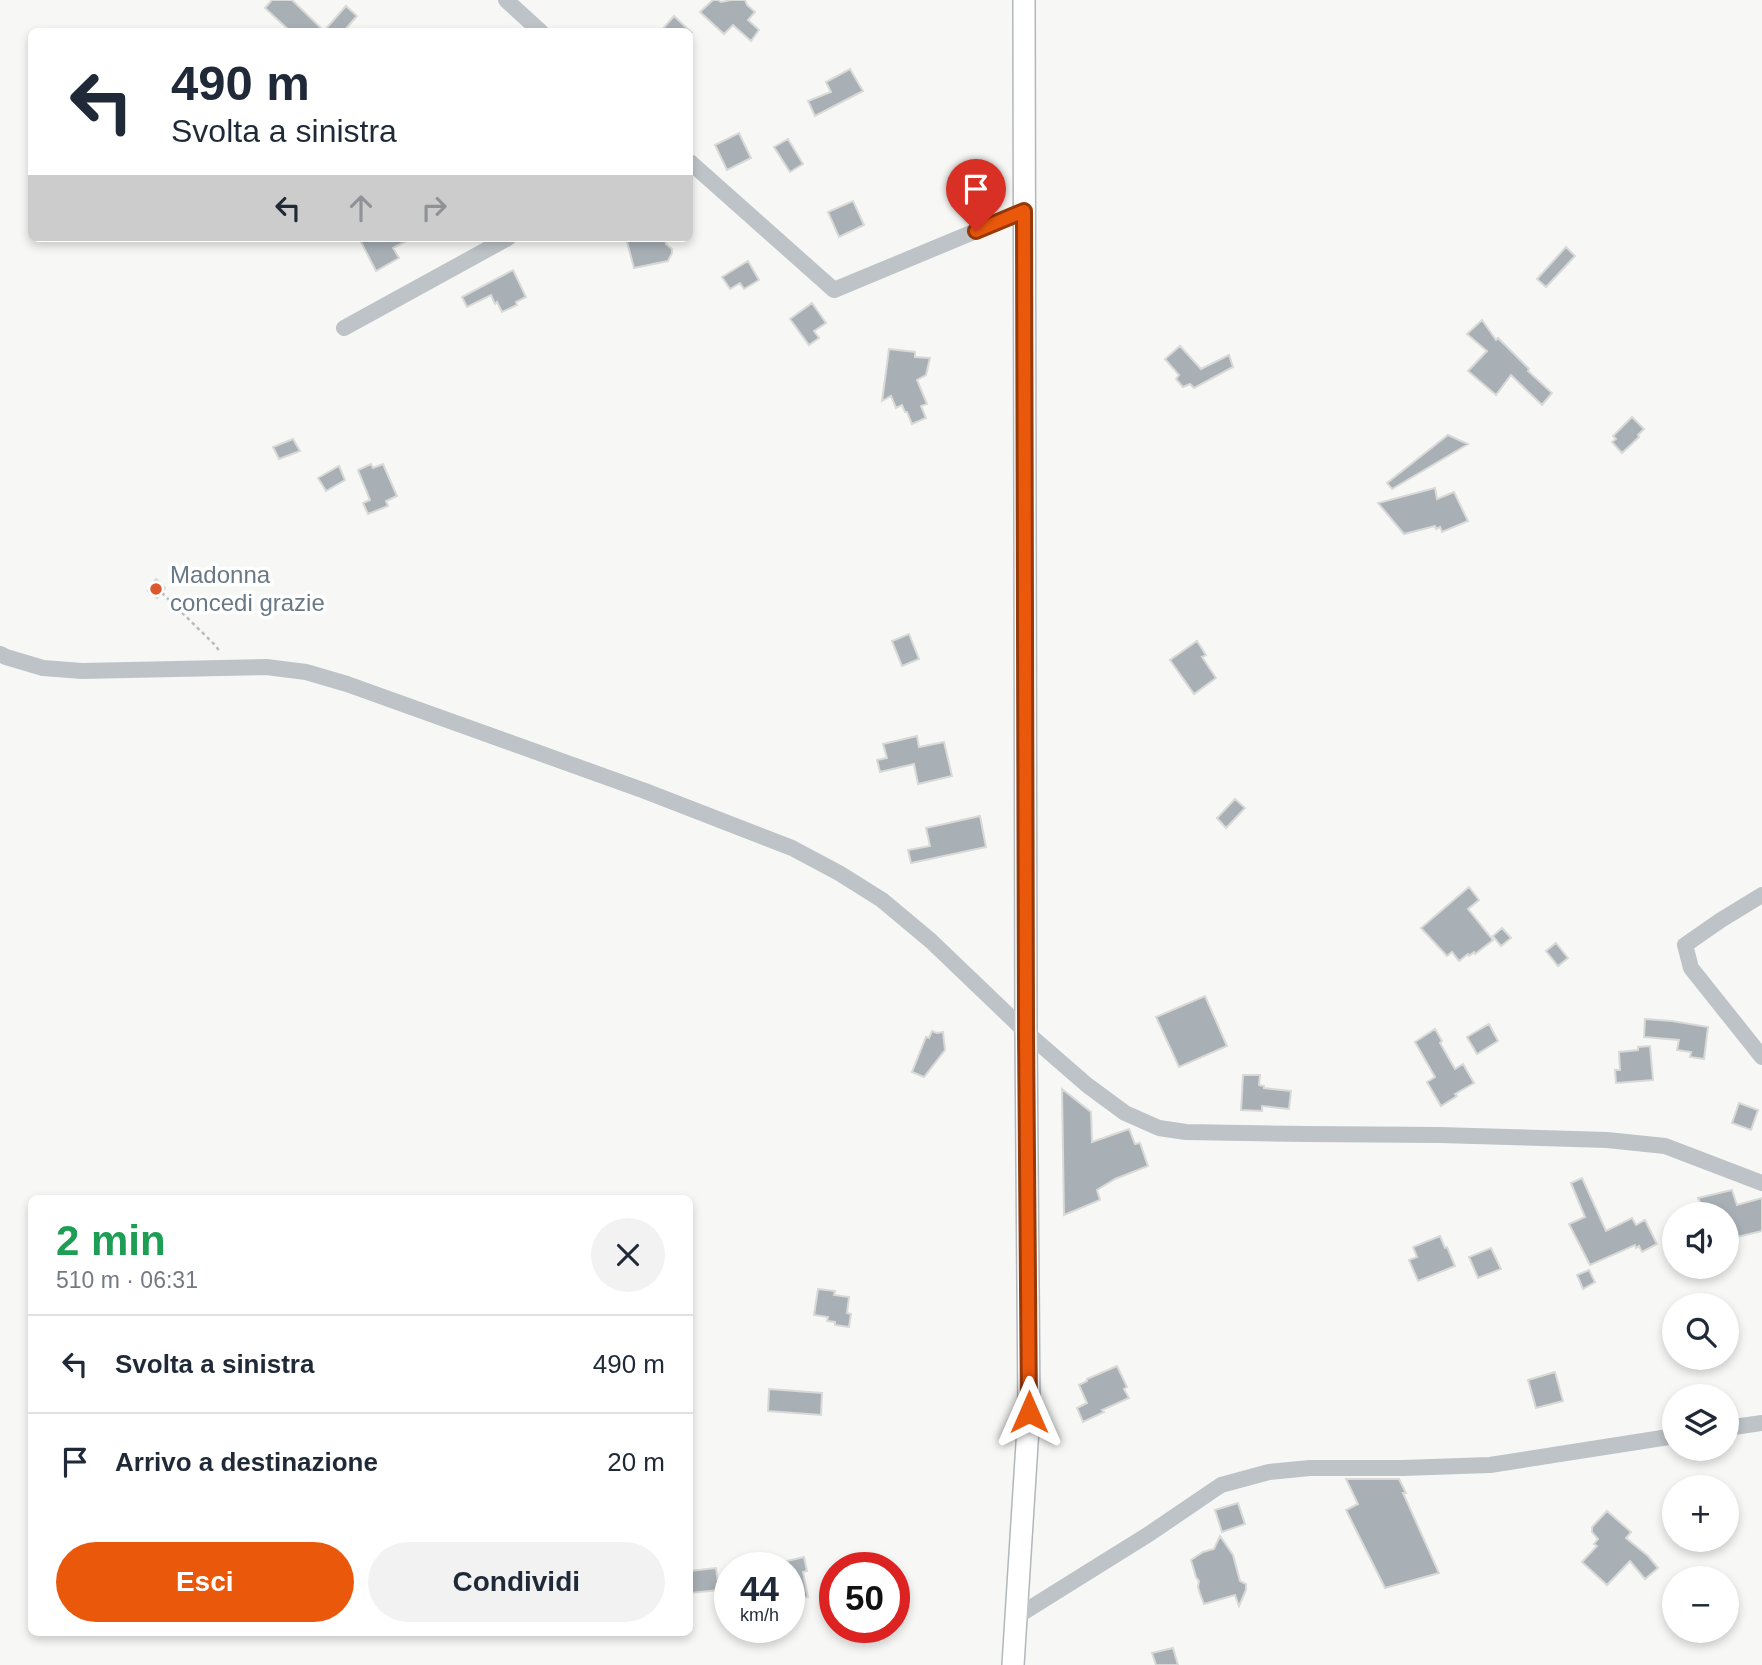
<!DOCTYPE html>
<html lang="it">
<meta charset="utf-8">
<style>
:root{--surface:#fff;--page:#f2f2f3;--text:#1f2937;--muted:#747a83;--line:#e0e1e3;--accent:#ea580c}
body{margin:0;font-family:Helvetica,sans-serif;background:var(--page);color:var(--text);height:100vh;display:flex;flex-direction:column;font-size:26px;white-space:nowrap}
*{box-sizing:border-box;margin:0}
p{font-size:23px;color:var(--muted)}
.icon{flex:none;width:38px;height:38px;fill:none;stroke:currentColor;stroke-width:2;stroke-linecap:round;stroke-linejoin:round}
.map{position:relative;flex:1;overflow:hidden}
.side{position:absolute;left:28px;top:1195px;width:665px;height:441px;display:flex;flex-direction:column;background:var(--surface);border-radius:10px;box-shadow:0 4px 10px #0003}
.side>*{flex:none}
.top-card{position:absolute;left:28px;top:28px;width:665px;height:214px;border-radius:10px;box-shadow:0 4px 10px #0003;background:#fff;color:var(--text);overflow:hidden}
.controls{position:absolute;left:1662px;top:1202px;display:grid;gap:14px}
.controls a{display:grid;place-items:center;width:77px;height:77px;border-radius:50%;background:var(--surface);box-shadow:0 4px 10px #0003;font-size:35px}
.speed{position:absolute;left:714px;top:1552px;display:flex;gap:14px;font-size:35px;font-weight:700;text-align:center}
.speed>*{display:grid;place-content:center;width:91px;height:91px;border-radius:50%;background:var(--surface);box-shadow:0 4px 10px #0003;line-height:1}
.speed small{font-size:18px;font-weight:400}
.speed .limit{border:10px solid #d22;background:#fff;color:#111}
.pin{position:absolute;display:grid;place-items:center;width:60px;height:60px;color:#fff;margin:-72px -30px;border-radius:50% 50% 50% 0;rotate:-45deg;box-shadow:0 0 7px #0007}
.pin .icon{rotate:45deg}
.me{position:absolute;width:77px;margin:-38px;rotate:0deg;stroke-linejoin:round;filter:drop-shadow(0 0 5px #0008)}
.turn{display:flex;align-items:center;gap:24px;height:147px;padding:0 28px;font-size:32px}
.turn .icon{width:91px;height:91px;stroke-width:2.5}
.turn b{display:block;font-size:49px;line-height:60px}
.lanes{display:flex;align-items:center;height:66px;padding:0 28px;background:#0003;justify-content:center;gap:35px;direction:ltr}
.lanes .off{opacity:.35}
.round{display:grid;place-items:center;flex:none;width:74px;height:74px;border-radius:37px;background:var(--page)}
.headline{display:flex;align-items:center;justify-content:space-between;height:119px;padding:0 28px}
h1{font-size:42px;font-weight:800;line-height:52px;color:#1e9e55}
.button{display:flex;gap:14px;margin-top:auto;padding:14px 28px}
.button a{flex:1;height:80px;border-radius:42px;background:var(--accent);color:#fff;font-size:28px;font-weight:800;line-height:80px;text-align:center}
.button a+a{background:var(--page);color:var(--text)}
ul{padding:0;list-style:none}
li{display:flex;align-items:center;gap:21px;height:98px;padding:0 28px;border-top:2px solid var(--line)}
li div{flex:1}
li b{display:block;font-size:26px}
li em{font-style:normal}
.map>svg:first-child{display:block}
.building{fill:#a8b0b6;stroke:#d9d9d7;stroke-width:2}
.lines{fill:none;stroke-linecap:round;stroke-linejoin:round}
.secondary-casing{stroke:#b1b7bb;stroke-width:24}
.path{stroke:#b9bcbf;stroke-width:2.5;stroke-dasharray:3.5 3.5;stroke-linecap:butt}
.street{stroke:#bec3c7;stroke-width:16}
.secondary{stroke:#fff;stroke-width:21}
.route-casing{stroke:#983908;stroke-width:18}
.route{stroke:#ea580c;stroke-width:12}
.poi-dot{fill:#dd572f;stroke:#fff;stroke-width:2.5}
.labels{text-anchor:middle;stroke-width:7;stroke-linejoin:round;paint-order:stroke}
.poi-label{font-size:24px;fill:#687885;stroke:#fff;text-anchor:start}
</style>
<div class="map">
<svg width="1762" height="1665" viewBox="0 0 1762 1665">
<rect width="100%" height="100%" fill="#f7f7f5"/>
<!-- building -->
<path class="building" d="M 272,0 L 292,0 L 324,31 L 346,6 L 357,16 L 343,32 L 291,32 L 265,8 Z
M 713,0 L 718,0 L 721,2 L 731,0 L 745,0 L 747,5 L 755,12 L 748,20 L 759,30 L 751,41 L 733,25 L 724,34 L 700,12 Z
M 674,16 L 691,32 L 660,32 Z
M 850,69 L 863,91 L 815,116 L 808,101 L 831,92 L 826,82 Z
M 739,133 L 751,158 L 727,170 L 715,145 Z
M 788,139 L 803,164 L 790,172 L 774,147 Z
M 853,201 L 864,225 L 839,237 L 828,212 Z
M 359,238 L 412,238 L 393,248 L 399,258 L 376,271 Z
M 626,238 L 665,238 L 666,244 L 672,249 L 672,253 L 668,261 L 634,268 Z
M 1566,247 L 1575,256 L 1546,287 L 1537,279 Z
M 748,261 L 759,280 L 744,289 L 740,283 L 730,289 L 722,277 Z
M 513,270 L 526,297 L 516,302 L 517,305 L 502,312 L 497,302 L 495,304 L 491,295 L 467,307 L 462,297 Z
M 812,303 L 826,323 L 814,331 L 819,338 L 809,345 L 790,319 Z
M 1482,320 L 1496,340 L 1498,338 L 1529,369 L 1528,371 L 1552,393 L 1542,405 L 1511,375 L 1496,395 L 1468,371 L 1487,351 L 1467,334 Z
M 1180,346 L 1201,369 L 1229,355 L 1233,367 L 1194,388 L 1190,384 L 1183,387 L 1176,379 L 1179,375 L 1165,359 Z
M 889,349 L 915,352 L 915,357 L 930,358 L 926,375 L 917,380 L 927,404 L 921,406 L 926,418 L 912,424 L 907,412 L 905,412 L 902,405 L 896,408 L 891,396 L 882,401 Z
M 1632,417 L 1644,429 L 1638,435 L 1639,437 L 1622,453 L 1612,442 L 1616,439 L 1613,436 Z
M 1448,435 L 1468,444 L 1392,489 L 1387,483 Z
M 293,439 L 300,451 L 279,459 L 273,447 Z
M 371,464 L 373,468 L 383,464 L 397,496 L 386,501 L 388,506 L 368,514 L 363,503 L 370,500 L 358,470 Z
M 339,466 L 345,480 L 326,491 L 318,478 Z
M 1435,488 L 1437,499 L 1454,492 L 1468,521 L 1442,532 L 1440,527 L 1436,529 L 1435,526 L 1404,534 L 1378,503 Z
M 156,579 L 165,588 L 157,598 L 148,591 Z
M 909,634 L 919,659 L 902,666 L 892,641 Z
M 1197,641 L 1206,655 L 1202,657 L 1216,678 L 1194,694 L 1170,660 Z
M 917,736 L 919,747 L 944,742 L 952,776 L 918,784 L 914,764 L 880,772 L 877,760 L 887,758 L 883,744 Z
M 1235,799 L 1245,808 L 1226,828 L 1217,818 Z
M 980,816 L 986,847 L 911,863 L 908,850 L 930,846 L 926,828 Z
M 1469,887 L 1479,900 L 1468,909 L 1493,940 L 1475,954 L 1474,952 L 1469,956 L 1468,954 L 1459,961 L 1452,952 L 1447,956 L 1421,928 Z
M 1502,928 L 1511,938 L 1501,946 L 1493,936 Z
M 1556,943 L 1568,958 L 1558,966 L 1546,951 Z
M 1205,996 L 1227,1046 L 1179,1067 L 1156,1017 Z
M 1645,1019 L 1672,1021 L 1708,1027 L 1704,1059 L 1690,1057 L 1691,1052 L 1677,1050 L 1679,1040 L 1644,1037 Z
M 1489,1024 L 1498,1041 L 1477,1054 L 1467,1037 Z
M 1435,1029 L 1442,1041 L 1440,1043 L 1455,1069 L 1463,1064 L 1474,1083 L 1455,1094 L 1457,1096 L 1441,1106 L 1427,1082 L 1435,1077 L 1415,1042 Z
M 932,1031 L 937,1033 L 943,1032 L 945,1050 L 924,1077 L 912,1072 L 926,1037 L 929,1038 Z
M 1650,1046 L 1653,1080 L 1616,1083 L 1615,1070 L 1620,1070 L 1619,1052 L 1638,1050 L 1638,1047 Z
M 1243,1075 L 1260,1075 L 1259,1085 L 1264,1086 L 1264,1088 L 1291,1091 L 1289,1109 L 1262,1106 L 1262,1111 L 1241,1110 Z
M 1062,1089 L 1091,1112 L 1092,1142 L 1129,1129 L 1135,1144 L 1140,1143 L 1148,1166 L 1115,1179 L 1097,1190 L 1100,1200 L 1064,1215 Z
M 1739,1103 L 1758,1110 L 1751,1130 L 1732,1123 Z
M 1582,1178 L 1606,1231 L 1632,1218 L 1636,1225 L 1645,1220 L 1657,1244 L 1642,1252 L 1639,1246 L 1636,1248 L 1635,1245 L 1590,1265 L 1569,1224 L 1585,1217 L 1571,1183 Z
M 1732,1190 L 1737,1205 L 1762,1198 L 1762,1231 L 1737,1237 L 1734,1224 L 1727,1226 L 1727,1214 L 1706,1214 L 1698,1198 Z
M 1440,1236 L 1445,1248 L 1447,1247 L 1455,1266 L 1418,1281 L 1409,1260 L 1417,1257 L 1413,1247 Z
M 1491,1248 L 1501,1269 L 1478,1278 L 1469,1257 Z
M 1589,1270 L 1595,1282 L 1583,1289 L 1577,1275 Z
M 818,1289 L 835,1291 L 834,1295 L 849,1297 L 847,1313 L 851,1314 L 849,1327 L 835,1325 L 835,1322 L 827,1321 L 828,1317 L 814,1315 Z
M 1117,1366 L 1127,1387 L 1124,1389 L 1129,1398 L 1102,1410 L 1104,1412 L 1083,1422 L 1077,1408 L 1087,1403 L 1079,1385 L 1087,1381 L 1087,1379 Z
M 1555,1372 L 1563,1401 L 1536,1408 L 1528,1380 Z
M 769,1389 L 822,1393 L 821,1415 L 768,1411 Z
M 1346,1479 L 1399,1479 L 1406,1493 L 1403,1493 L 1439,1573 L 1385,1588 L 1346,1510 L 1358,1504 Z
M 1238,1503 L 1245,1524 L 1222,1532 L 1215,1510 Z
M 1607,1511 L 1631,1532 L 1626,1538 L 1648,1556 L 1658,1568 L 1645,1579 L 1630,1561 L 1607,1585 L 1582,1562 L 1597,1546 L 1594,1544 L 1598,1539 L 1592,1532 L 1592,1527 Z
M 1220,1536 L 1233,1555 L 1240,1581 L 1246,1584 L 1246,1590 L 1239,1606 L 1235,1595 L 1204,1604 L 1200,1594 L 1198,1587 L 1199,1581 L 1196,1577 L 1191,1560 L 1203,1552 L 1214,1549 Z
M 804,1557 L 807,1571 L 803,1572 L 808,1597 L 789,1600 L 789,1568 L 787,1561 Z
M 716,1568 L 719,1590 L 690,1593 L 690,1571 Z
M 1173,1648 L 1178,1665 L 1156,1665 L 1152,1653 Z"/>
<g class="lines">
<defs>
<path id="secondary" d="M 1013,1665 L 1029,1412 L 1026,1032 L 1024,0"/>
</defs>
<!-- secondary casing -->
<use href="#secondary" class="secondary-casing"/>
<!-- path -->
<path class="path" d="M 162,593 L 215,645 L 220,652"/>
<!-- street -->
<path class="street" d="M 506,0 L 541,32
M 690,162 L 834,290 L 1024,211
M 344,328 L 508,238
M 0,654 L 6,657 L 43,668 L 82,671 L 266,667 L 306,672 L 347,684 L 645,791 L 792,848 L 839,873 L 882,900 L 931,941 L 1026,1032 L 1087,1085 L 1125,1113 L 1159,1128 L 1186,1132 L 1305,1134 L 1439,1135 L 1607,1140 L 1665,1146 L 1762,1183
M 1762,895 L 1721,920 L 1685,945 L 1691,968 L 1762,1057
M 1727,1428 L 1762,1423
M 1016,1617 L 1149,1534 L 1221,1485 L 1269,1472 L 1310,1468 L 1402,1468 L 1490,1465 L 1675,1436"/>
<!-- secondary -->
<use href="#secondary" class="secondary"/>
</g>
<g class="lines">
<defs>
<path id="route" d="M 976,231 L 1024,211 L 1026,1032 L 1029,1412"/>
</defs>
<!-- route casing -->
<use href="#route" class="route-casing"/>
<!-- route -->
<use href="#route" class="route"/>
</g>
<!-- markers -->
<circle class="poi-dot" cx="156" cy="589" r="7"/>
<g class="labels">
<!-- poi labels -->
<g class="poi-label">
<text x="170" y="583">Madonna<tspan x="170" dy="28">concedi grazie</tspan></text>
</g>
</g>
</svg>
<div class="controls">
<a><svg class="icon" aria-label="sound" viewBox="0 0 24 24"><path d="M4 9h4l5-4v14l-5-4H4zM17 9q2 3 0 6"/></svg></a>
<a><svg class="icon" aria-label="search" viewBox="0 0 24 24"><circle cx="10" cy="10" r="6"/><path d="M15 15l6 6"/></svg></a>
<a><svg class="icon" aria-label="layers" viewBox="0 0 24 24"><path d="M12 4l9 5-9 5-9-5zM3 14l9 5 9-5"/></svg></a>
<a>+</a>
<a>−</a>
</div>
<div class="speed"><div>44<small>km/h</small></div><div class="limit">50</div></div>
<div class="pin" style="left:976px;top:231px;background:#d93025"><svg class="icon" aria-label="arrive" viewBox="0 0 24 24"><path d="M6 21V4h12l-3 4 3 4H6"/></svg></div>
<svg class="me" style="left:1029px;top:1412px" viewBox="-20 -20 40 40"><path d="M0-17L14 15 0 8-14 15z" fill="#ea580c" stroke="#fff" stroke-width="4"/></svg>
<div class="top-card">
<div class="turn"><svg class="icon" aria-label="left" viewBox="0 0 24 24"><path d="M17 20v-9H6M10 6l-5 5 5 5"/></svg><div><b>490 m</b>Svolta a sinistra</div></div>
<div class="lanes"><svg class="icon" aria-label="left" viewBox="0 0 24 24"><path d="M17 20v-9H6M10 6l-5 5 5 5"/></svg><svg class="icon off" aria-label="ahead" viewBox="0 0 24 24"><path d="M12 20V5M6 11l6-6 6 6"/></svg><svg class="icon off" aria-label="right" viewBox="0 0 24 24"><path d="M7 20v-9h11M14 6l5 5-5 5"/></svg></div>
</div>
<section class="side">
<div class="headline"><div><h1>2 min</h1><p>510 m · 06:31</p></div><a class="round"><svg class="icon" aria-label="close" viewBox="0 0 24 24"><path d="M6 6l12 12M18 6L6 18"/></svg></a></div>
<ul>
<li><svg class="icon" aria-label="left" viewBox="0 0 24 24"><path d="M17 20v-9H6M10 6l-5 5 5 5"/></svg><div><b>Svolta a sinistra</b></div><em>490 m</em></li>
<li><svg class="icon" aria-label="arrive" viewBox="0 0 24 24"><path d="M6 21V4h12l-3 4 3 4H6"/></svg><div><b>Arrivo a destinazione</b></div><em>20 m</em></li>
</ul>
<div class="button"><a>Esci</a><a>Condividi</a></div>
</section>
</div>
